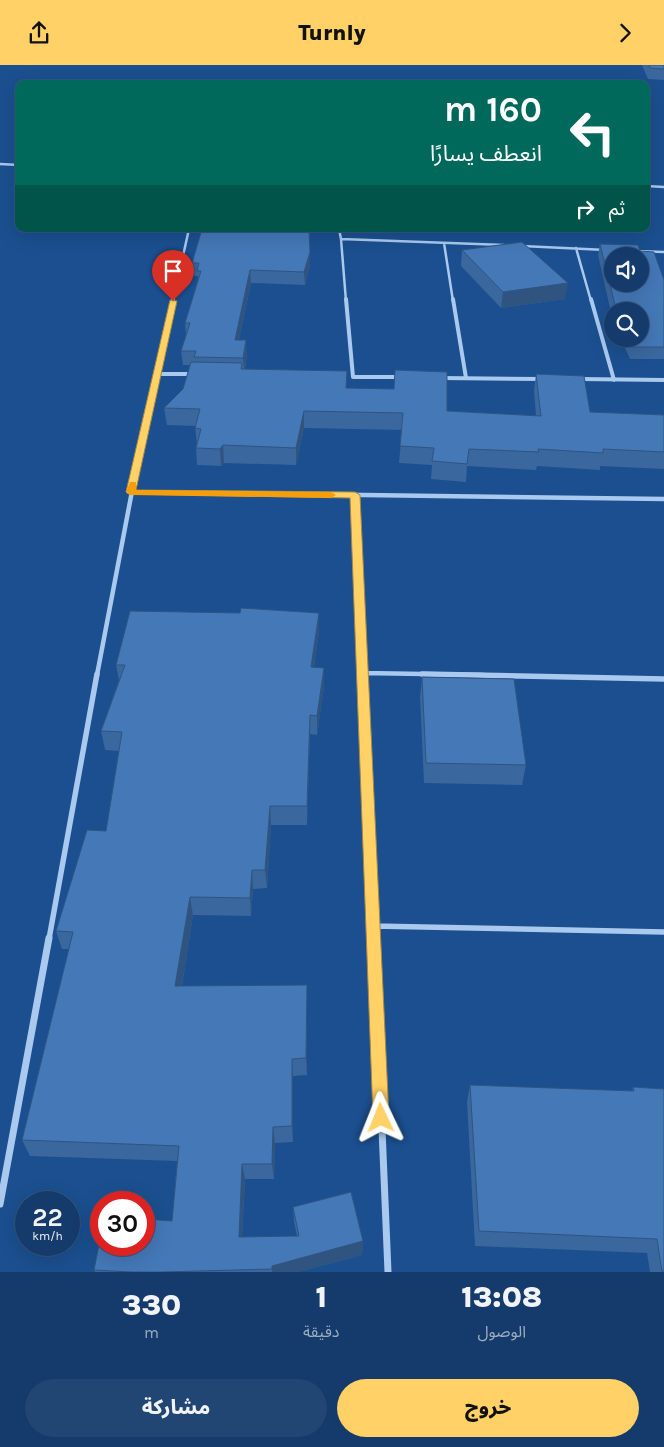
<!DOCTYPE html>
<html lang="ar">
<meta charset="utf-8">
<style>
:root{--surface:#143b6b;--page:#214673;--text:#f1f3f6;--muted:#9dadc1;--line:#33557e;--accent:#ffd166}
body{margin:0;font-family:Karla,"Noto Sans Arabic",sans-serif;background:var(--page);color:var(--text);direction:rtl;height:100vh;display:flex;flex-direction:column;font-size:19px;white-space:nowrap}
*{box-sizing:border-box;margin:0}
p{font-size:16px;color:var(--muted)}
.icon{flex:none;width:28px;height:28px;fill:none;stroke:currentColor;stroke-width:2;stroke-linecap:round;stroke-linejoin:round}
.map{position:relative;height:1207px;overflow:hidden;direction:ltr}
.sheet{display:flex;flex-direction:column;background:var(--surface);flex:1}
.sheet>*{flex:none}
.banner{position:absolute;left:15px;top:15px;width:635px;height:152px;border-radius:10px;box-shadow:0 5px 20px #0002,0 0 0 1px var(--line);direction:rtl;background:#00695c;color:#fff;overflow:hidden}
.controls{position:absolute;left:604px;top:182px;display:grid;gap:10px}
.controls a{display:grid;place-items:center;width:45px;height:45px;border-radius:50%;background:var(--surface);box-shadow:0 5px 20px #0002,0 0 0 1px var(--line);font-size:25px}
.speed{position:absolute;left:15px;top:1126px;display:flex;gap:10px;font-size:25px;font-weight:700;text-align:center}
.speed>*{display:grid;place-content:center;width:65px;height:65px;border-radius:50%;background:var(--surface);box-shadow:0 5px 20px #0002,0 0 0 1px var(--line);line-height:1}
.speed small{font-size:12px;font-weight:400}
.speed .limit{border:8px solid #d22;background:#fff;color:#111}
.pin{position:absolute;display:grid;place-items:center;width:42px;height:42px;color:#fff;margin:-51px -21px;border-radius:50% 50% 50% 0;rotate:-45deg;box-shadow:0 0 5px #0007}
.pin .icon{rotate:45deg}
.me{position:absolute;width:55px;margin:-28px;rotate:358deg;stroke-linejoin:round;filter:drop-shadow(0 0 4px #0008)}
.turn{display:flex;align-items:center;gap:18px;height:105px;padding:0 25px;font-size:22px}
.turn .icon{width:65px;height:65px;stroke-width:2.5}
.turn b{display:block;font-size:35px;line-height:42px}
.then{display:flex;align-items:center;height:48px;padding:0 25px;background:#0003;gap:10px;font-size:19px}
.eta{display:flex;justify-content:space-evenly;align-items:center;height:85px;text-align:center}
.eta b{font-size:30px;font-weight:800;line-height:35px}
.action{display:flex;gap:10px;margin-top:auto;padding:10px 25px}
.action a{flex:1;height:58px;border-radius:30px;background:var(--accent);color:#111;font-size:20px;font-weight:800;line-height:58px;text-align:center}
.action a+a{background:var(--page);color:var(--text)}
header{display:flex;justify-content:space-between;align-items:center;height:65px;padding:0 25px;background:var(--accent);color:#111;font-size:22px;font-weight:800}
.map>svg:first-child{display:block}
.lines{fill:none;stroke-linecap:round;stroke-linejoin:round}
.minor-far4{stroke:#a9c9ee;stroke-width:2.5}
.minor-far3{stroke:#a9c9ee;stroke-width:4}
.minor-far2{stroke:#a9c9ee;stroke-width:4.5}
.minor-far1{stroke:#a9c9ee;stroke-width:5.5}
.minor{stroke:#a9c9ee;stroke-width:7}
.wall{fill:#3a679d}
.shaded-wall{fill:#305480}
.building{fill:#4478b7;stroke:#305480;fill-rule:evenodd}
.route{fill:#ffd166;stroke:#a68842}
.slow{fill:#f59e0b}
</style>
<header><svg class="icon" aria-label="forward" viewBox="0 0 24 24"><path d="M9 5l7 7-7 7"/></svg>Turnly<svg class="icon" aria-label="share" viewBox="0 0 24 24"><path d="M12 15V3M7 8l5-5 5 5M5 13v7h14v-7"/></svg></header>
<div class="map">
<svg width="664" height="1207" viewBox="0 0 664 1207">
<rect width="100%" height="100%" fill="#1b4f8f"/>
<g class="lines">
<!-- minor-far4 -->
<path class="minor-far4" d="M 0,99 L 19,100
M 646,121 L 664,122
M 339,164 L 341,174 L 504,180
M 341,174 L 346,236
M 444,178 L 453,236
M 522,181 L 606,185
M 576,183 L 591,236
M 635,186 L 664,187
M 173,236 L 189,164"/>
<!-- minor-far3 -->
<path class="minor-far3" d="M 346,234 L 353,312 L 399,312
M 453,234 L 466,313
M 591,234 L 614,315
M 157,309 L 193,309
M 440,313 L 542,314
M 580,314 L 664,315
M 137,401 L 173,234"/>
<!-- minor-far2 -->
<path class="minor-far2" d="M 131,427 L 664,434
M 355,430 L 363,610
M 363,608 L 484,610
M 97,610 L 137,400"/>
<!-- minor-far1 -->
<path class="minor-far1" d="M 363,609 L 374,874
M 422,609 L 664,614
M 373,861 L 664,867
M 49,874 L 97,609"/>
<!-- minor -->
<path class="minor" d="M 374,873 L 388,1207
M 0,1139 L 49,873"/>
</g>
<!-- wall -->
<path class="wall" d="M 642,0 L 664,0 L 664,15 L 648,14 Z
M 309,164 L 310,200 L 305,220 L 251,218 L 239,275 L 247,289 L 245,304 L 347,323 L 447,346 L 536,351 L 534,326 L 536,309 L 590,347 L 664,350 L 664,404 L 600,401 L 600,405 L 537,401 L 536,405 L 467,401 L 466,417 L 431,414 L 432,400 L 399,398 L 402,365 L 304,363 L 296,400 L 224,398 L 221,401 L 197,400 L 196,383 L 197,380 L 195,361 L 167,360 L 164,343 L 183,324 L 190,300 L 183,300 L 181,286 L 186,270 L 185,258 L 198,215 L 198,211 L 194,211 L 192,198 Z
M 600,179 L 640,186 L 664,215 L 664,294 L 630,294 L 621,274 L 640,274 L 640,246 L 612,246 L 612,252 L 598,190 Z
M 462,185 L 565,234 L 501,243 L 461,201 Z
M 240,548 L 319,548 L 319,567 L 314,602 L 324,622 L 317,670 L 310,669 L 307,760 L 271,760 L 267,823 L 253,824 L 251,851 L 193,850 L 182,921 L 307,937 L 307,1010 L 293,1011 L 293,1077 L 275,1078 L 274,1114 L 245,1114 L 242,1172 L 297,1171 L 294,1157 L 293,1142 L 363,1176 L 362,1190 L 298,1207 L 95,1207 L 94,1205 L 172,1156 L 177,1096 L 30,1091 L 22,1075 L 69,884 L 62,884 L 56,866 L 106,766 L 119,686 L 105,685 L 101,666 L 119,615 L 116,600 Z
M 422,612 L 526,700 L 522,720 L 424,718 L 420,632 Z
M 470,1020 L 632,1026 L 633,1022 L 664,1024 L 664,1207 L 650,1207 L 647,1188 L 475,1181 L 467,1037 Z"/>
<!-- shaded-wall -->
<path class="shaded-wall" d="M 310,187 L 310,200 L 305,220 L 304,207 Z
M 250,205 L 251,218 L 236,289 L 235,275 Z
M 568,218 L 565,234 L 501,243 L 503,227 Z
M 246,275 L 247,289 L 244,307 L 243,293 Z
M 304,346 L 304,363 L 296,400 L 296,383 Z
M 223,380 L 224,398 L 221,401 L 220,384 Z
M 319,548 L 319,567 L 311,621 L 311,602 Z
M 324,603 L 324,622 L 317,670 L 317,651 Z
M 310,650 L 310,669 L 307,760 L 307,741 Z
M 270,741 L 271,760 L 267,823 L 265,805 Z
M 252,805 L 253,824 L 251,851 L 250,833 Z
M 190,832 L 193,850 L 179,939 L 175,921 Z
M 307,920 L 307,1010 L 306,993 Z
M 292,994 L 293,1011 L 293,1077 L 292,1061 Z
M 273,1062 L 275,1078 L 274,1114 L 272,1099 Z
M 242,1099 L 245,1114 L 241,1185 L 239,1172 Z
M 363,1176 L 362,1190 L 298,1207 L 272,1207 L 272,1201 Z"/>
<!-- building -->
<path class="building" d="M 649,0 L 664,0 L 664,4 L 650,3 Z
M 202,164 L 309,164 L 310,187 L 304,207 L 250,205 L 235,275 L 246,275 L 243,293 L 194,292 L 196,286 L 181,286 L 190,258 L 185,258 L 201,206 L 197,206 L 199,198 L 192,198 Z
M 522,177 L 568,218 L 503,227 L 462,185 Z
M 600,179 L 638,180 L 640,186 L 654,187 L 664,215 L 664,282 L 632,282 L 629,274 L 640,274 L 640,246 L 617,246 L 615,240 ZM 612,191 L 640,191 L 640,219 L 612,219 Z
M 191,297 L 242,298 L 241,304 L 347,306 L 346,323 L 394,324 L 395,305 L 447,307 L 447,346 L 541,351 L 536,309 L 584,311 L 590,347 L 664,350 L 664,387 L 603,384 L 603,388 L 538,384 L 539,387 L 469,384 L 467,399 L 432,396 L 434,383 L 400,381 L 403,348 L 304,346 L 296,383 L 223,380 L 220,384 L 196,383 L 201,364 L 195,363 L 200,344 L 164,343 L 183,324 Z
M 241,543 L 319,548 L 311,602 L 324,603 L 317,651 L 310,650 L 307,741 L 270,741 L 265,805 L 252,805 L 250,833 L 190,832 L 175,921 L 307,920 L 306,993 L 292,994 L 292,1061 L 273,1062 L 272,1099 L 242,1099 L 239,1172 L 299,1171 L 293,1142 L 351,1127 L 363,1176 L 272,1201 L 272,1204 L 163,1207 L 131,1207 L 94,1205 L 101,1169 L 101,1180 L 144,1180 L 144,1154 L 172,1156 L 179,1081 L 22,1075 L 73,867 L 56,866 L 87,765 L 106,766 L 122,667 L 101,666 L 125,600 L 116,600 L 130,546 L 240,548 Z
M 422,612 L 514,614 L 526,700 L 426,698 Z
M 470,1020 L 634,1026 L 633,1022 L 664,1024 L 664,1206 L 662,1206 L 657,1174 L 479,1166 Z"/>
<!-- route -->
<path class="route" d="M 170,235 L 177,236 L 136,425 L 355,427 L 360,430 L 389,1053 L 387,1059 L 381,1061 L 375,1059 L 373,1053 L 350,433 L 128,429 L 126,427 Z"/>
<!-- slow -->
<path class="slow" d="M 130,417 L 136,417 L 136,425 L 331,427 L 336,430 L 331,433 L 131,430 L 126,427 Z"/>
</svg>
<div class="controls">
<a><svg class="icon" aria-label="sound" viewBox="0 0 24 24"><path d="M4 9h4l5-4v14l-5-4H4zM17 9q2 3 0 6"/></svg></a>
<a><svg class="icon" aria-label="search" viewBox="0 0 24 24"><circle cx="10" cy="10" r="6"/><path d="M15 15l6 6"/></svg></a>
</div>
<div class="speed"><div>22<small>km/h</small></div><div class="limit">30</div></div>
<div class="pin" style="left:173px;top:236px;background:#d93025"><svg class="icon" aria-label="arrive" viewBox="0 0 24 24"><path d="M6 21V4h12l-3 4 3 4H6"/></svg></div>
<svg class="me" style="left:381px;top:1053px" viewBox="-20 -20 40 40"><path d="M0-17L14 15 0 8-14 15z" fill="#ffd166" stroke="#fff" stroke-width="4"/></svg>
<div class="banner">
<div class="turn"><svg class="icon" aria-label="left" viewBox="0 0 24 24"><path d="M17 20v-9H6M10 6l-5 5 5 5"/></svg><div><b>160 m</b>انعطف يسارًا</div></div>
<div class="then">ثم<svg class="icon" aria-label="right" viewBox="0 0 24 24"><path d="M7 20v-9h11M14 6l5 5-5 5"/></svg></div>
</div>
</div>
<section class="sheet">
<div class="eta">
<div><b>13:08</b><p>الوصول</p></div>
<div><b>1</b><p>دقيقة</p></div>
<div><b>330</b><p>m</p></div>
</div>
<div class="action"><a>خروج</a><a>مشاركة</a></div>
</section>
